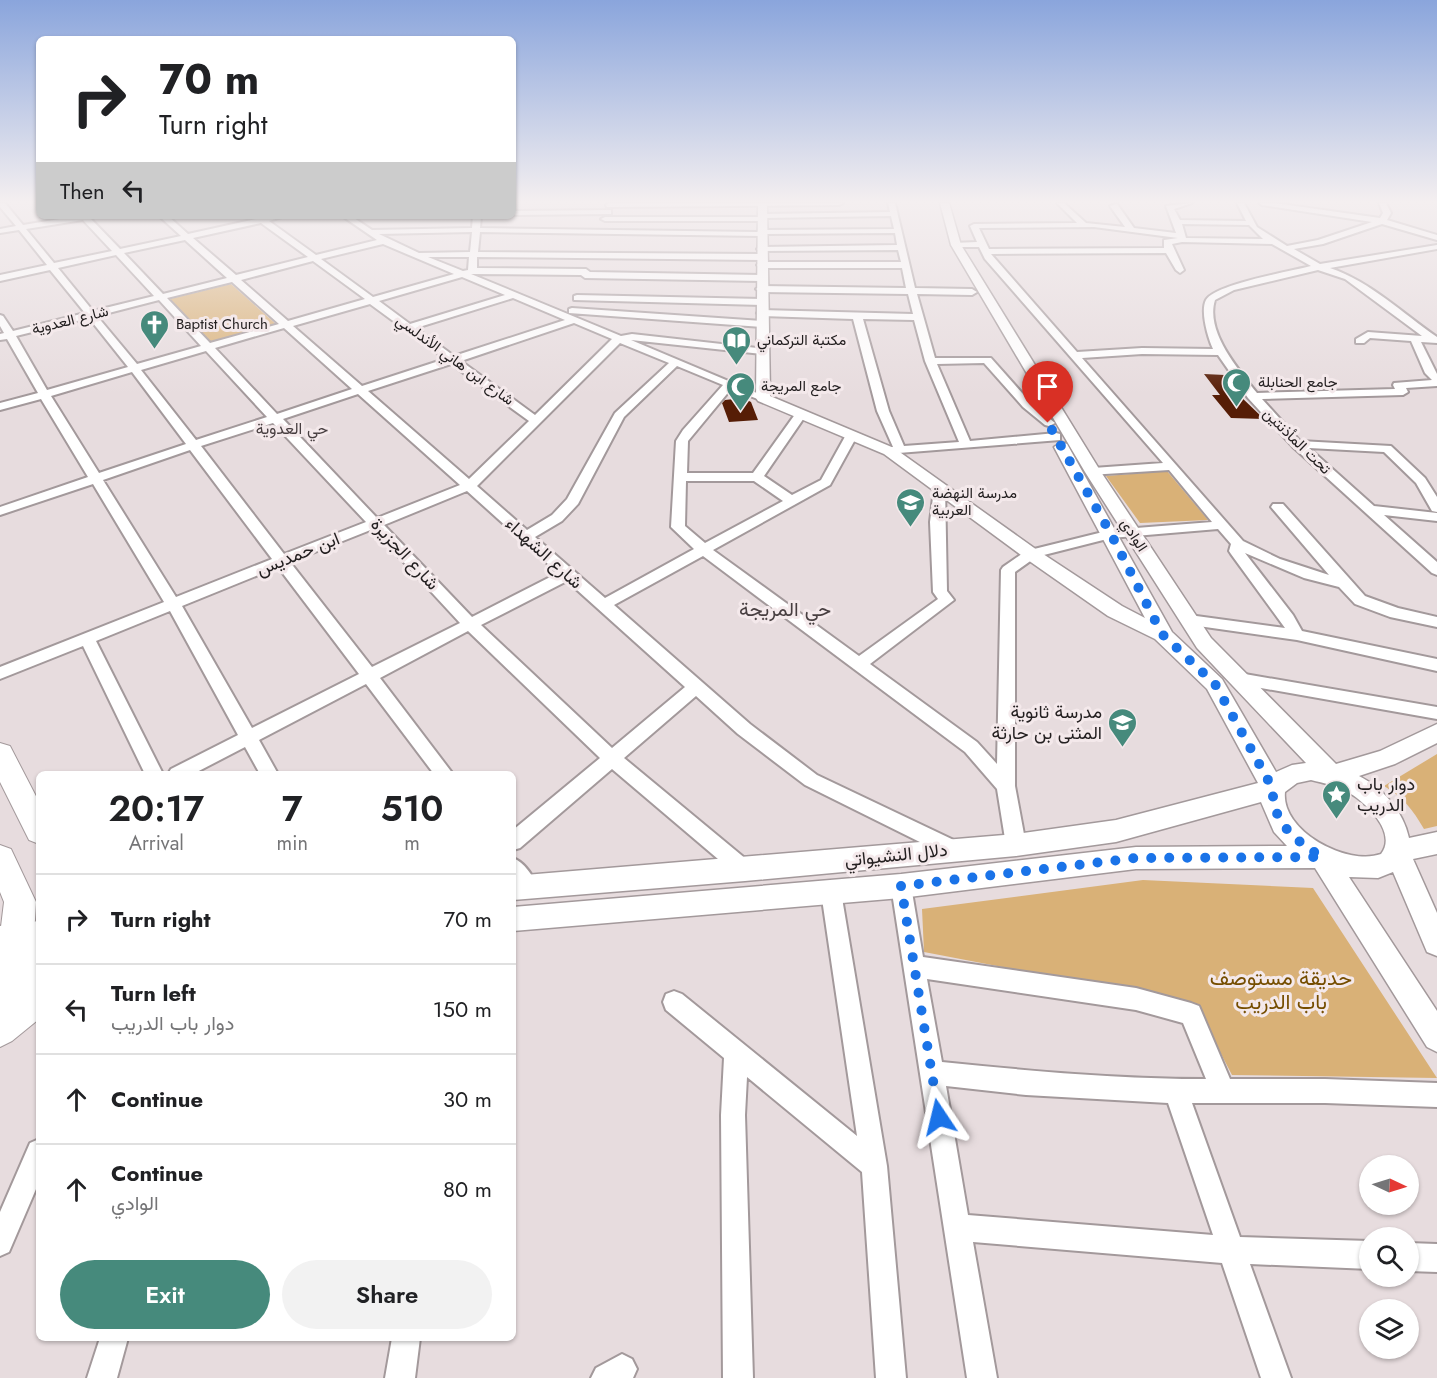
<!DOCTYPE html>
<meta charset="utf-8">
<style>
:root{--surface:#fff;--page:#f2f2f2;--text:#202124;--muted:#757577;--line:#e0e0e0;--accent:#468a7c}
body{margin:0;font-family:Jost,Vazirmatn,sans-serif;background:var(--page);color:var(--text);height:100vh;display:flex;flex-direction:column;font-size:22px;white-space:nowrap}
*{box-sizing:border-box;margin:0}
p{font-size:20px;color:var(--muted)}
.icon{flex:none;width:33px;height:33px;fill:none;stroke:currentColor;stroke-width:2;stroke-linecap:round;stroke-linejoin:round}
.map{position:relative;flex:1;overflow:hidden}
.side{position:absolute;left:36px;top:771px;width:480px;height:570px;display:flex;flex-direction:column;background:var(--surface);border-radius:9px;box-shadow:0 2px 4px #0004}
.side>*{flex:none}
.top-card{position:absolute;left:36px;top:36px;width:480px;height:183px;border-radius:9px;box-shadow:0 2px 4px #0004;background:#fff;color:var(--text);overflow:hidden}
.needle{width:39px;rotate:94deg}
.fabs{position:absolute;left:1359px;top:1155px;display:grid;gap:12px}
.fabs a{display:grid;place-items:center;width:60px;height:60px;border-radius:50%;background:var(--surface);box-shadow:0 2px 4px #0004;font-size:30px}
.pin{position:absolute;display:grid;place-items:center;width:51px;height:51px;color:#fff;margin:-62px -26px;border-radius:50% 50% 50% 0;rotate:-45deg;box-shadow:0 0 6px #0007}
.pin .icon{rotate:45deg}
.me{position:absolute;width:66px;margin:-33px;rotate:350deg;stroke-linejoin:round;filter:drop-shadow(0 0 4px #0008)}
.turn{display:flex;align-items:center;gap:21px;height:126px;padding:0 24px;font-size:27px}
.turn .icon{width:78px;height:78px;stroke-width:2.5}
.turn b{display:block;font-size:42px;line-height:51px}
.then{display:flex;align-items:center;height:57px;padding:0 24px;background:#0003;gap:12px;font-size:22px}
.eta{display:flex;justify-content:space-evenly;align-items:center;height:102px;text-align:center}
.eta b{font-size:36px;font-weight:600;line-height:42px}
.primary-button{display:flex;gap:12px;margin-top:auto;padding:12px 24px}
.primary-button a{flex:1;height:69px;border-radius:36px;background:var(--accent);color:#fff;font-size:24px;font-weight:600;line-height:69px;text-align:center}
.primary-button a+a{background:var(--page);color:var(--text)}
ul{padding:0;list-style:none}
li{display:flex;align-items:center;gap:18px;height:90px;padding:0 24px;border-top:2px solid var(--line)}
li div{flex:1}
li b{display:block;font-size:22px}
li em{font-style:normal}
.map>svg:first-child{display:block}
.green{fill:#d9b177}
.building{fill:#561d06}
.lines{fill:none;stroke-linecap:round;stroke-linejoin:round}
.minor-casing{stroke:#a3999b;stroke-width:4}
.major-casing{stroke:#a3999b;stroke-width:3}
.highway-casing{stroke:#a3999b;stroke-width:2}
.minor{fill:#fff;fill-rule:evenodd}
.major{fill:#fff;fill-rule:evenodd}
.highway{fill:#fff;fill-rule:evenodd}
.route{stroke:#1a73e8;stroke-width:10;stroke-dasharray:0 18}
.labels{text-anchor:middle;stroke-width:6;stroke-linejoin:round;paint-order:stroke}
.far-street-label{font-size:15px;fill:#242021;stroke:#f4e9eb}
.far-poi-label{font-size:15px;fill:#242021;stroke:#f4e9eb;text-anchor:start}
.far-neighbourhood-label{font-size:16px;fill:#483f41;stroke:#f4e9eb}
.street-label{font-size:18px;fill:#242021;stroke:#f4e9eb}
.poi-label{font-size:18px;fill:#242021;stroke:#f4e9eb;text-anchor:end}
.neighbourhood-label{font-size:20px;fill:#483f41;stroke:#f4e9eb}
.near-park-label{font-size:21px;fill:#754d00;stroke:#f4e9eb}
</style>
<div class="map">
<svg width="1437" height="1378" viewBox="0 0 1437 1378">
<rect width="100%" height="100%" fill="#e7dcde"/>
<!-- green -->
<path class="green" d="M 231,284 L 278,326 L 212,346 L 170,299 Z
M 1167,471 L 1208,520 L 1140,523 L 1106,476 Z
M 1437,754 L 1437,826 L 1424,829 C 1413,810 1403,797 1384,786 Z
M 1143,880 L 1313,888 L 1437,1078 L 1232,1075 L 1195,1004 L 924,952 L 922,909 Z"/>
<!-- building -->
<path class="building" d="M 1204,374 L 1225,375 L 1239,395 L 1264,419 L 1231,418 L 1212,395 L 1220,395 Z
M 743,398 L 751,402 L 758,420 L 729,422 L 722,403 L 725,400 Z"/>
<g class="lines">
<defs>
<path id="minor" d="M 0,203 L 5,203 L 23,225 L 78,216 L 96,216 L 91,219 L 120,249 L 181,236 L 159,216 L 168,216 L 188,234 L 256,219 L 253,216 L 285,216 L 269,221 L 316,255 L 377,240 L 342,216 L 351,216 L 372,230 L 472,228 L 473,216 L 481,216 L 480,228 L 757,232 L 761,230 L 894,229 L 891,216 L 764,218 L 761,221 L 605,221 L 601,219 L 605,217 L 758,217 L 761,214 L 890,212 L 888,203 L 895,203 L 915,288 L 972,289 L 977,292 L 972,295 L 917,294 L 935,358 L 991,358 L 1031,403 L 1055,423 L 1049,426 L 1045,425 L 1023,407 L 984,363 L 937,364 L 970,441 L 1056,433 L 1060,434 L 1060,440 L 886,454 L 886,448 L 893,447 L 877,411 L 853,319 L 762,316 L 757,313 L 762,310 L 913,314 L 908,294 L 761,292 L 756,289 L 761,286 L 906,288 L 902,268 L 761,268 L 757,265 L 761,262 L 901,262 L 898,250 L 761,251 L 757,249 L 761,247 L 897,245 L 895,233 L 765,234 L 761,236 L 480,232 L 478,252 L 761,254 L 765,257 L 761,260 L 477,257 L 477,268 L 586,269 L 590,272 L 761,275 L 765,278 L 761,281 L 585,278 L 581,275 L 471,274 L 621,336 L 632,334 L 766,349 L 766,353 L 762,354 L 631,340 L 769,398 L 763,401 L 731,389 L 688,441 L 687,473 L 753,473 L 796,413 L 800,412 L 806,415 L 764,476 L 792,495 L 821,480 L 847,433 L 855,433 L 857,436 L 830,485 L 713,550 L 859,656 L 938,599 L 933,592 L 930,522 L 934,489 L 940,485 L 945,486 L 947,591 L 954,600 L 870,664 L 977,742 L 997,764 L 1001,570 L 1003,567 L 1026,551 L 1111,530 L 1212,522 L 1169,470 L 1089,475 L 1087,472 L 1093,468 L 1163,463 L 985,259 L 979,247 L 956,247 L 952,245 L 953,243 L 977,242 L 970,226 L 974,224 L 1077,223 L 1057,203 L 1064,203 L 1086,223 L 1125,227 L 1110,206 L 1117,204 L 1134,228 L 1176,233 L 1166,206 L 1192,203 L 1174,209 L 1180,220 L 1246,221 L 1237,203 L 1244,203 L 1257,227 L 1287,246 L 1318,240 L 1372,222 L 1262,205 L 1259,203 L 1274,203 L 1380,218 L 1383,213 L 1379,203 L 1386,203 L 1391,213 L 1387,220 L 1437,235 L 1437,240 L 1382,224 L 1323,244 L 1294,249 L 1320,264 L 1437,245 L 1437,249 L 1330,268 C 1371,282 1402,313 1437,337 L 1437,343 L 1421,342 L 1437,374 L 1437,386 L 1406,388 L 1408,392 L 1403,395 L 1262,399 L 1300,441 L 1391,446 L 1425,478 L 1437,497 L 1437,512 L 1432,511 L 1416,483 L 1384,452 L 1309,448 L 1374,506 L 1437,513 L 1437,521 L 1384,515 L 1437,562 L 1437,575 L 1432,573 L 1293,447 L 1248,398 L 1218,355 L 1142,354 L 1082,358 L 1243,541 L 1280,559 L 1329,575 L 1271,507 L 1273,504 L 1283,504 L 1365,596 L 1398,608 L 1437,617 L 1437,627 L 1390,617 L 1355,604 L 1339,587 L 1304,578 L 1245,553 L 1293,615 L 1302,631 L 1437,659 L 1437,671 L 1297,640 L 1184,624 L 1181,620 L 1184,616 L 1189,615 L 1285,628 L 1231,554 L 1229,551 L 1231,544 L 1218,529 L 1111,538 L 1036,557 L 1015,572 L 1015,786 L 1026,845 L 1023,851 L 1016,853 L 1009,851 L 1006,845 L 997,789 L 965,752 L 703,556 L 614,605 L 750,724 L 817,775 L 960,843 L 963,849 L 960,855 L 953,858 L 946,855 L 805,785 L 738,734 L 696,696 L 624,758 L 752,864 L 755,870 L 752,876 L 745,879 L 738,876 L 612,769 L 520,848 L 513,850 L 513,830 L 600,758 L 468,631 L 380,678 L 453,774 L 434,774 L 366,684 L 259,740 L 278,774 L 260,774 L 245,747 L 193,774 L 168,774 L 171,769 L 238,735 L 170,611 L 96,641 L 163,774 L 145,774 L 83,646 L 0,679 L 0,667 L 164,602 L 93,484 L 0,515 L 0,507 L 88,477 L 41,399 L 0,410 L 0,403 L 38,393 L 7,339 L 0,340 L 0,334 L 4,333 L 0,326 L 0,315 L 3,316 L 13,331 L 85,313 L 50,270 L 0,281 L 0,275 L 47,265 L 19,230 L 0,233 L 0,229 L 16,226 L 0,207 ZM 83,220 L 112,251 L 54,263 L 26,229 ZM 261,223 L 308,257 L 236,275 L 193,238 ZM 1182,224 L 1249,225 L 1263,239 L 1186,238 ZM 1094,227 L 1178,238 L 1164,240 L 1164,248 L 989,249 L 979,228 ZM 472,232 L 470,252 L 419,253 L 379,234 ZM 185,240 L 227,278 L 163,294 L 124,253 ZM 1182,242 L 1272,244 L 1311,266 C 1292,271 1215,284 1206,300 C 1200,311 1208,338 1213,349 L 1142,348 L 1077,352 L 991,254 L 1166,253 L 1176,270 L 1180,273 L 1184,270 L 1172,244 ZM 383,244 L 454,274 L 373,297 L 321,259 ZM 116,255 L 154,296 L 93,311 L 58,268 ZM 428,257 L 469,257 L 468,270 L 463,271 ZM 313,261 L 365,299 L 288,321 L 241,280 ZM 1318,270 L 1345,279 L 1422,336 L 1368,332 L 1356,339 L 1356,343 L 1364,343 L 1370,338 L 1411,341 L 1425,373 L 1432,380 L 1394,383 L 1393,385 L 1395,389 L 1257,393 C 1239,370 1205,332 1215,300 L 1234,290 ZM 462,277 L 505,295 L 410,324 L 379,301 ZM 232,282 L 279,324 L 210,343 L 167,298 ZM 513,298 L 565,320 L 454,356 L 416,328 ZM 159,300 L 201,346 L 137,364 L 97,316 ZM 370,304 L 445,359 L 362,386 L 293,326 ZM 89,318 L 128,367 L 47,390 L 16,336 ZM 863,319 L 914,320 L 925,361 L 959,442 L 904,446 L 889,411 ZM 574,323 L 612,339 L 535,415 L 461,361 ZM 284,328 L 352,389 L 277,414 L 215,348 ZM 620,343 L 669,363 L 615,413 L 567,499 L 552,515 L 527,530 L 477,486 ZM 206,351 L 267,417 L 196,440 L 141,370 ZM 451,364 L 529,421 L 469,479 L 368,391 ZM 677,366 L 723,385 L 683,430 L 676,441 L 671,527 L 694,549 L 605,598 L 535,537 L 562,521 L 578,504 L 624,417 ZM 132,372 L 186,444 L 99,473 L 51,396 ZM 358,394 L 460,485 L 377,518 L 283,419 ZM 273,423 L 366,522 L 284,554 L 201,446 ZM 190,450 L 272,559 L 176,597 L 103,480 ZM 686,481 L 754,481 L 783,501 L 705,543 L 685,526 ZM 467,491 L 558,573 L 472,617 L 384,525 ZM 373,529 L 460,623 L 372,667 L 290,562 ZM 278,567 L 359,674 L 252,728 L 182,606 ZM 567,581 L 685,687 L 612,748 L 481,625 Z
M 610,203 L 843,203 L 839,205 L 607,207 L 606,205 Z
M 608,210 L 611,210 L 611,214 L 513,215 L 513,211 Z
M 577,295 L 762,299 L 767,302 L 762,305 L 574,300 L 574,296 Z
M 572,308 L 762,321 L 767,324 L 762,327 L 569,313 L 569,309 Z
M 1239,673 L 1437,707 L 1437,719 L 1233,683 L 1231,679 L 1233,675 Z
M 513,858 C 524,862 533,876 538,887 L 535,893 L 528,896 C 510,890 513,874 513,858 Z
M 901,877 L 908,880 L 911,886 L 923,957 L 1136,988 L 1191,1003 L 1199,1006 L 1230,1079 L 1325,1079 L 1437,1083 L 1437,1107 L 1325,1103 L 1192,1103 L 1240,1237 L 1370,1241 L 1370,1269 L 1250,1264 L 1291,1378 L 1261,1378 L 1222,1263 L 973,1242 L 997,1378 L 967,1378 L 891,886 L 894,880 ZM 927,979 L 1136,1010 L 1183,1023 L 1206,1079 C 1118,1079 1030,1071 942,1062 ZM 946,1086 L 1026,1095 L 1168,1103 L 1213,1235 L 968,1215 Z
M 831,883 L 838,885 L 841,892 L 887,1166 L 906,1378 L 876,1378 L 862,1172 L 747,1077 L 745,1115 L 753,1378 L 723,1378 L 721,1115 L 724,1058 L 666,1010 L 663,1002 L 666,994 L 674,991 L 682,994 L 857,1136 L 821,892 L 824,885 Z
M 39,1139 L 39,1182 L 9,1252 L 0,1256 L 0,1212 L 30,1143 Z
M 1408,1243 L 1437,1244 L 1437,1272 L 1408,1271 Z
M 100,1338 L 128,1338 L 117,1378 L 87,1378 Z
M 392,1338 L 420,1338 L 415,1378 L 385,1378 Z
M 622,1354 L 632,1359 L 637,1369 L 633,1378 L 591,1378 L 596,1368 Z"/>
<path id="major" d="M 758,203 L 767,203 L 770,396 L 894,448 L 1037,550 L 1122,606 L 1145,618 L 1054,447 L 1062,442 L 1067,444 L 1172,632 L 1222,679 L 1276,772 L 1292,765 L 1306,763 L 1197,648 L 1085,472 L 951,245 L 940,203 L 949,203 L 961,245 L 1101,472 L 1211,638 L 1336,764 L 1380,751 L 1437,724 L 1437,743 L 1395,764 L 1359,776 C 1384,789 1403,811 1409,838 L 1437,832 L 1437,854 L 1413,859 L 1437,913 L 1437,956 L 1427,952 L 1393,872 L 1378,878 L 1349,877 L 1437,1011 L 1437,1052 L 1427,1047 L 1315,868 L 1136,869 L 901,898 L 513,931 L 513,907 L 901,874 L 1136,847 L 1287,846 L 1274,832 L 1261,802 L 1116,842 L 1016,856 L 745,881 L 513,900 L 513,876 L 1016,834 L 1116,820 L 1258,783 L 1207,689 L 1155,639 L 1108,616 L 1025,558 L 884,454 L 758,401 L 756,398 ZM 1311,780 C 1324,783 1336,786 1348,792 C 1365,802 1398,832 1381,854 C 1347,866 1281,831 1285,792 L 1297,783 Z
M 39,921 L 39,947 L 0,952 L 0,926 Z"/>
<path id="highway" d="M 0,743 L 10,746 L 39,802 L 39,844 L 29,840 L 0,782 Z
M 0,845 L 11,849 L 36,902 L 34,937 L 39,935 L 39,1019 L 12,1041 L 0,1047 L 0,935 L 4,902 L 0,892 Z"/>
</defs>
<!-- minor casing -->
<use href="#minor" class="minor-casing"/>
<!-- major casing -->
<use href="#major" class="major-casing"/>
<!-- highway casing -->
<use href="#highway" class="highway-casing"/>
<!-- minor -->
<use href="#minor" class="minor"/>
<!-- major -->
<use href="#major" class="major"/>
<!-- highway -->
<use href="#highway" class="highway"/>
</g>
<!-- sky -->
<linearGradient id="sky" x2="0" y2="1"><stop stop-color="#8aa5dc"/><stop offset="0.51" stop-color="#f4eff0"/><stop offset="1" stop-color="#f4eff0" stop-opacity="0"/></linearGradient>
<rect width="1437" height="395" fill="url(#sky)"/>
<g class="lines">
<!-- route -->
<path class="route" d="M 939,1117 L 901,886 L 1136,858 L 1322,857 C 1296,841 1271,822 1273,789 L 1215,684 L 1162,634 L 1111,534 L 1048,423"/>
</g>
<!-- icons -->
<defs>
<symbol id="church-pin" viewBox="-11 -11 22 30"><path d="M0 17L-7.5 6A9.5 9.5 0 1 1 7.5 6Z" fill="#468a7c" stroke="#f4e9eb"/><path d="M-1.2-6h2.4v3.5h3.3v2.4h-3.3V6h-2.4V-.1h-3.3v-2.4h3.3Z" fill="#fff"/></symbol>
<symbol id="library-pin" viewBox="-11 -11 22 30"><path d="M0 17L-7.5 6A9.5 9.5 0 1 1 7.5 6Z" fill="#468a7c" stroke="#f4e9eb"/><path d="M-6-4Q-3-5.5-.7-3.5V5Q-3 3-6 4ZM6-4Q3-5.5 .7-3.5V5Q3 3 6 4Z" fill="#fff"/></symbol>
<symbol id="mosque-pin" viewBox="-11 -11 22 30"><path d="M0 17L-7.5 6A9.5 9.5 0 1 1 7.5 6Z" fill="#468a7c" stroke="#f4e9eb"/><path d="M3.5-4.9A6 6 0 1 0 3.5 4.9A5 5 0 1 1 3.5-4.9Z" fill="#fff"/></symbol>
<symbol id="school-pin" viewBox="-11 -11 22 30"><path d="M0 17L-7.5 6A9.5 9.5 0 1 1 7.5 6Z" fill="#468a7c" stroke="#f4e9eb"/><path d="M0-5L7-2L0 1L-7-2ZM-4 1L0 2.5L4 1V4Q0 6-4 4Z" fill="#fff"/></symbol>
<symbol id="sight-pin" viewBox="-11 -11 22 30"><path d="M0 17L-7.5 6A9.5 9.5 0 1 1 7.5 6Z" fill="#468a7c" stroke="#f4e9eb"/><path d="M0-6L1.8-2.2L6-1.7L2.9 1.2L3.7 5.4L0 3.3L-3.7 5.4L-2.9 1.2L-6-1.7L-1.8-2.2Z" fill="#fff"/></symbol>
</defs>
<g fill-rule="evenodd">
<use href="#church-pin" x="138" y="308" width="33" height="45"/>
<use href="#library-pin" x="720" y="324" width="33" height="45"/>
<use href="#mosque-pin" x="1220" y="366" width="33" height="45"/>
<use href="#mosque-pin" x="724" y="370" width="33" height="45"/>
<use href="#school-pin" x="894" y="486" width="33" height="45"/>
<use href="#school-pin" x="1106" y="706" width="33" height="45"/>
<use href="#sight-pin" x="1320" y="778" width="33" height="45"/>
</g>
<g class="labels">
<!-- far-street labels -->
<g class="far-street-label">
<text transform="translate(70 320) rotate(-14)" y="5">شارع العدوية</text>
<text transform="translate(455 360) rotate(36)" y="5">شارع ابن هاني الأندلسي</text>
<text transform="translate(1297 441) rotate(44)" y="5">تحت المأذنتين</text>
<text transform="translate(1134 535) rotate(57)" y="5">الوادي</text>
</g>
<!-- far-poi labels -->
<g class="far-poi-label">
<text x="176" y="329">Baptist Church</text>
<text x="757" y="345">مكتبة التركماني</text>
<text x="1258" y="387">جامع الحنابلة</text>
<text x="761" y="391">جامع المريجة</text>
<text x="932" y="498">مدرسة النهضة<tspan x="932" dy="17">العربية</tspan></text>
</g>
<!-- far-neighbourhood labels -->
<g class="far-neighbourhood-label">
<text x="292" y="434">حي العدوية</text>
</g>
<!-- street labels -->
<g class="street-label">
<text transform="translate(544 553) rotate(42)" y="6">شارع الشهداء</text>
<text transform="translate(298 554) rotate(-22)" y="6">ابن حمديس</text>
<text transform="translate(405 554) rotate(47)" y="6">شارع الجزيرة</text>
<text transform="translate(896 855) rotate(-6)" y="6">دلال النشيواتي</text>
</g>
<!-- poi labels -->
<g class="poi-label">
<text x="1102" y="718">مدرسة ثانوية<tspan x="1102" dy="21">المثنى بن حارثة</tspan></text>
<text x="1357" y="790" text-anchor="start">دوار باب<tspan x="1357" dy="21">الدريب</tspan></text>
</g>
<!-- neighbourhood labels -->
<g class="neighbourhood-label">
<text x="785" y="616">حي المريجة</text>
</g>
<!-- near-park labels -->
<g class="near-park-label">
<text x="1281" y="985">حديقة مستوصف<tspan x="1281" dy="24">باب الدريب</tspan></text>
</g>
</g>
</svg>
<div class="fabs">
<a><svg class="needle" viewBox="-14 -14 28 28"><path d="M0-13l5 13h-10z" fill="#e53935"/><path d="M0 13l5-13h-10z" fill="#757577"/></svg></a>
<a><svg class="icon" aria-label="search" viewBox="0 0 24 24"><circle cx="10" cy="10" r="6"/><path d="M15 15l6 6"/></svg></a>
<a><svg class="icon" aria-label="layers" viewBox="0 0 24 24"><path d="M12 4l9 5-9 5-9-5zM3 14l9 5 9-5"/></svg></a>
</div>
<div class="pin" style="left:1048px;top:423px;background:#d93025"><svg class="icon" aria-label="arrive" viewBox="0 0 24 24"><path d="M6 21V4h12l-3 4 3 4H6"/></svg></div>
<svg class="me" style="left:939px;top:1117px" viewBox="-20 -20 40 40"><path d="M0-17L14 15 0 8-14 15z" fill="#1a73e8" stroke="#fff" stroke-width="4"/></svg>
<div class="top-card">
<div class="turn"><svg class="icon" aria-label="right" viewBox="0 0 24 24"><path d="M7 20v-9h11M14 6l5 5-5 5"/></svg><div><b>70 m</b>Turn right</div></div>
<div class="then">Then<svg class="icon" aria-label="left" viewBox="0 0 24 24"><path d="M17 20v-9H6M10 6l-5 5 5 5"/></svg></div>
</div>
<section class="side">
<div class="eta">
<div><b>20:17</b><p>Arrival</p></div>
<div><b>7</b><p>min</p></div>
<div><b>510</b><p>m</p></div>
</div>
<ul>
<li><svg class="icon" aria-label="right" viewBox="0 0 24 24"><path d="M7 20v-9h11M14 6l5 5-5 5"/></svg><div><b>Turn right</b></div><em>70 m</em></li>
<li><svg class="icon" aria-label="left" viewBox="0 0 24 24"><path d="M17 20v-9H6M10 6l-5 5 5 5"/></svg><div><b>Turn left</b><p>دوار باب الدريب</p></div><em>150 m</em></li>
<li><svg class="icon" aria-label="ahead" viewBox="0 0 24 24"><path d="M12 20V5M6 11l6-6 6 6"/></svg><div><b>Continue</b></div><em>30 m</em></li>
<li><svg class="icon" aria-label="ahead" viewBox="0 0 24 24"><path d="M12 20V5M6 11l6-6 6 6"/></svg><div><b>Continue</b><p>الوادي</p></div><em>80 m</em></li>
</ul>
<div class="primary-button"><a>Exit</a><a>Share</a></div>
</section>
</div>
